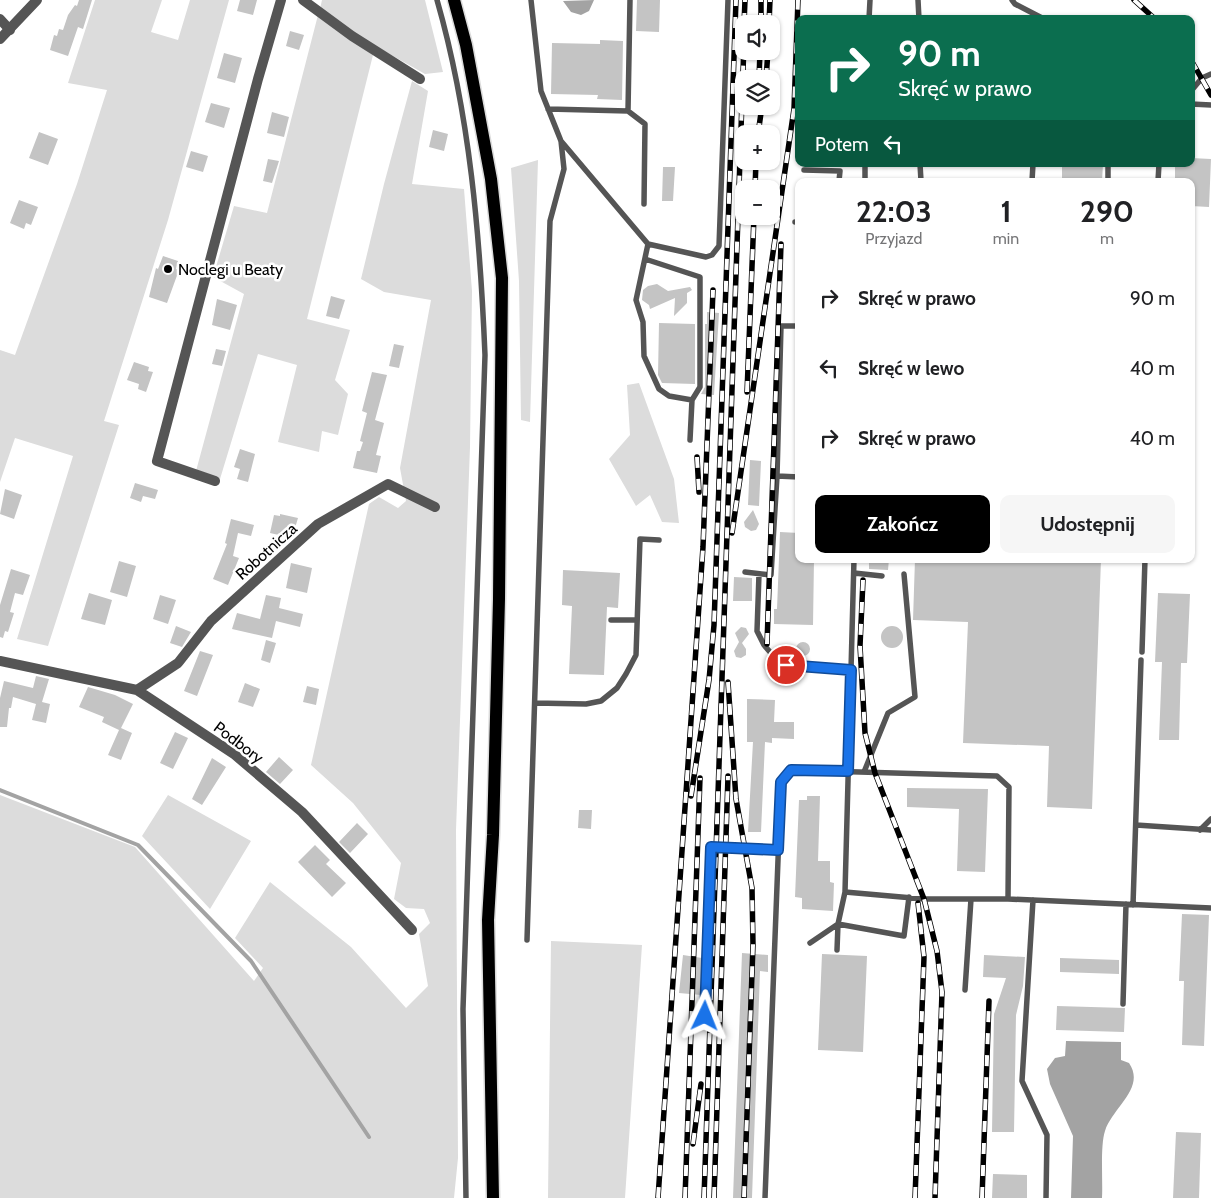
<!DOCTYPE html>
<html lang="pl">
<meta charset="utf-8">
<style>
:root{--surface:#fff;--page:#f6f6f6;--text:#202124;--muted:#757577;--accent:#000}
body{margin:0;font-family:Cabin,sans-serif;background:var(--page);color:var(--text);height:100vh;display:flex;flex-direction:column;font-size:19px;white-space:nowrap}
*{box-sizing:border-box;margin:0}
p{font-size:16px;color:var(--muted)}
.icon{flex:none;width:28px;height:28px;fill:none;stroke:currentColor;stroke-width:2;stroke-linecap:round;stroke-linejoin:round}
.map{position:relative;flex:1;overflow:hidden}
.panel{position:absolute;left:795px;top:178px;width:400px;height:385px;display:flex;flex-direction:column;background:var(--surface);border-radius:10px;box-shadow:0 1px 4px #0004}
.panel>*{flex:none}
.banner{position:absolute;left:795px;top:15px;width:400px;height:152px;border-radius:10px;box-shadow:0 1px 4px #0004;background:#0b6e4f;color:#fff;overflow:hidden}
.controls{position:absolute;left:735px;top:15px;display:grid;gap:10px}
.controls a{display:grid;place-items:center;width:45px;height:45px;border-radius:10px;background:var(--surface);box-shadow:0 1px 4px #0004;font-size:25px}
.pin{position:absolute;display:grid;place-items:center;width:42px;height:42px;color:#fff;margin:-21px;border:2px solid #fff;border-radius:50%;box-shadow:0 1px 5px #0007}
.me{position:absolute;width:55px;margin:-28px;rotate:2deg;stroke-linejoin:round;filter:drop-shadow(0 0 4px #0008)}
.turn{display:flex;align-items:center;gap:18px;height:105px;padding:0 20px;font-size:22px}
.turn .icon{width:65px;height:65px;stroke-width:2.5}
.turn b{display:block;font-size:35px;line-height:42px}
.then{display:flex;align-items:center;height:48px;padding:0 20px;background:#0003;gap:10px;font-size:19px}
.eta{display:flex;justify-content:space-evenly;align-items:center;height:85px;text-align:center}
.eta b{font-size:30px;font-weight:800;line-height:35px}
.button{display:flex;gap:10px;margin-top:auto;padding:10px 20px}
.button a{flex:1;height:58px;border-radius:10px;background:var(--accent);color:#fff;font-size:20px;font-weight:800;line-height:58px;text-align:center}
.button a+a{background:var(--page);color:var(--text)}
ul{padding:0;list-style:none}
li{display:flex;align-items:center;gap:15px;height:70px;padding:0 20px}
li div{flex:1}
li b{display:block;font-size:19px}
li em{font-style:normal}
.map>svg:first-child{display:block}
.green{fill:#dcdcdc}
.water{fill:#a3a3a3}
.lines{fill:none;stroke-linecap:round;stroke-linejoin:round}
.stream{stroke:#a3a3a3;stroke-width:4}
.building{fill:#c4c4c4}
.primary-casing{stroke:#dbdbdb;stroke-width:15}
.service{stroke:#555;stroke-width:5.5}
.minor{stroke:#555;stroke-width:10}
.tertiary{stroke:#555;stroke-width:10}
.primary{stroke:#000;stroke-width:12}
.rail-casing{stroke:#000;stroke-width:5.5}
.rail{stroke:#fff;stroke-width:4;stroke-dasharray:11;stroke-linecap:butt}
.route-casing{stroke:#114b97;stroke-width:12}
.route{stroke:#1a73e8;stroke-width:9}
.poi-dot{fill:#000;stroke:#fff;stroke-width:2}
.labels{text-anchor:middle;stroke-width:5;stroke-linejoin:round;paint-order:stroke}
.poi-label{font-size:16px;fill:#000;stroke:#fff;text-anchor:start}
.street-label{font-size:16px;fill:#000;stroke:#fff}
</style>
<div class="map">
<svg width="1211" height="1198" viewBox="0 0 1211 1198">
<rect width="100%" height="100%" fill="#fff"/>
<!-- green -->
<path class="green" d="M 95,0 L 162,0 L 151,32 L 178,40 L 190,0 L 229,0 L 168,220 L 104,421 L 119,425 L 48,646 L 17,639 L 73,456 L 15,438 L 0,482 L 0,350 L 15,355 L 77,184 L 107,90 L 68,83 Z
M 322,0 L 425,0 L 443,72 L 425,74 L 354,34 L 320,9 Z
M 318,15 L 373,55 L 307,319 L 350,330 L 335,380 L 348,394 L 338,435 L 322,431 L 319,452 L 278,442 L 297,365 L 258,354 L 220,479 L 196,471 L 244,294 L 213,277 L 234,206 L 267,213 Z
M 412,81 L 428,91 L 412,184 L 464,189 L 472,291 L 470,447 L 456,830 L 458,1158 L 454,1198 L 0,1198 L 0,795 L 135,847 L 254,981 L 263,968 L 235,938 L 270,882 L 351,947 L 406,1008 L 428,986 L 419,934 L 430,923 L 424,909 L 406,908 L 394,899 L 401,863 L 353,803 L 311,765 L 369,504 L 379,497 L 398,508 L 406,501 L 400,468 L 431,300 L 384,292 L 361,279 L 384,184 Z
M 538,160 L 530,422 L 521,420 L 519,281 L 511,168 Z
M 639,383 L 674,479 L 679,523 L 662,522 L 650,495 L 636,506 L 609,459 L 630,435 L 627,385 Z
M 168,795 L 251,841 L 210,909 L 142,836 Z
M 551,941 L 642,945 L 625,1198 L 548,1198 Z"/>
<!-- water -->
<path class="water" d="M 594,0 L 589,11 L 581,15 L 571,12 L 563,1 Z
M 1066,1041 L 1121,1042 L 1121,1060 L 1129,1063 C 1146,1088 1113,1107 1105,1131 C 1100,1146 1103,1181 1102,1198 L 1071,1198 L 1073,1136 L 1050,1084 L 1047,1069 L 1055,1058 L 1065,1056 Z"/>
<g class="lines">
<!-- stream -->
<path class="stream" d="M 0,790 L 138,845 L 251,961 L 369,1137"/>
</g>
<!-- building -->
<path class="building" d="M 79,0 L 92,0 L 83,29 L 78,27 L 68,56 L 50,50 L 54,35 L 57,36 L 59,29 L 63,30 L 68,15 L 75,5 L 77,6 Z
M 240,0 L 257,0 L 253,15 L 237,11 Z
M 637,0 L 660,0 L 659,32 L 636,31 Z
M 290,31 L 304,35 L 299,50 L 286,46 Z
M 600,40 L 623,41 L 622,100 L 597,99 L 598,95 L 551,94 L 552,43 L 600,44 Z
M 224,53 L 242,58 L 235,83 L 217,78 Z
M 211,103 L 230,108 L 224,128 L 205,122 Z
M 272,112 L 289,117 L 284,137 L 267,133 Z
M 433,130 L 448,134 L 444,151 L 429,147 Z
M 39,132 L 58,139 L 48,165 L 29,158 Z
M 191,151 L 208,156 L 203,172 L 186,167 Z
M 1191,158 L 1211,159 L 1209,207 L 1191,206 L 1191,181 L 1175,181 L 1175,164 L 1191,164 Z
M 268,159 L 279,161 L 272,183 L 263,181 Z
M 1062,164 L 1103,164 L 1102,181 L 1062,181 Z
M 663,167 L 675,167 L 673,201 L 662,201 Z
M 19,200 L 38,207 L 31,225 L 26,223 L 24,229 L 10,223 Z
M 163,256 L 178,261 L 176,269 L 179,270 L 167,303 L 149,297 L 156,268 L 158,269 Z
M 657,284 L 668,291 L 690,287 L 692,290 L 687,293 L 687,303 L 674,316 L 675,298 L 650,309 L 649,305 L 642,300 L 643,290 L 648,286 Z
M 331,296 L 345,300 L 339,319 L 326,316 Z
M 217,299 L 237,305 L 230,330 L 212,325 Z
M 707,312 L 719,313 L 714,395 L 701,394 L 705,387 L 705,324 L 707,324 Z
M 659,323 L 695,324 L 695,384 L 662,383 L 658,375 Z
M 394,344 L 404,346 L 399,368 L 389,366 Z
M 216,349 L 226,351 L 222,366 L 212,364 Z
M 134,362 L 149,367 L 148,371 L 153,372 L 146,392 L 138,389 L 139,384 L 127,380 Z
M 372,372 L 387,375 L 375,420 L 384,423 L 376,455 L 381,456 L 377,473 L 353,468 L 357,451 L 360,451 L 363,442 L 360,441 L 367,413 L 362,411 Z
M 240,449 L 255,454 L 248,482 L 237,479 L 240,469 L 234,467 Z
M 750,460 L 761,461 L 759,506 L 748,505 Z
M 135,483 L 158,490 L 155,499 L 143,496 L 141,502 L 130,498 Z
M 5,489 L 22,495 L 14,519 L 0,514 Z
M 753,510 L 759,524 L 756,530 L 751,531 L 745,527 L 744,522 Z
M 280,514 L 298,518 L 292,538 L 270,533 L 274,515 L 280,516 Z
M 231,519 L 254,525 L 251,536 L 238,533 L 233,556 L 239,558 L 228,585 L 213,579 L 227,544 L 225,543 Z
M 780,532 L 799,533 L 799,559 L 814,559 L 813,625 L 774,624 L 774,609 L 777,609 Z
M 869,559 L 889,559 L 888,570 L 869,569 Z
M 915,559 L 1101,559 L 1092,809 L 1047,807 L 1049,746 L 963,743 L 968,622 L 913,620 Z
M 119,561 L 136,566 L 127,597 L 110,592 Z
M 291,563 L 312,568 L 307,593 L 286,588 Z
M 11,569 L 30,575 L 23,595 L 15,593 L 10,612 L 14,613 L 8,632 L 5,631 L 3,638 L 0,637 L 0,605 Z
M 563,570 L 620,573 L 618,608 L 607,607 L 604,675 L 569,674 L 572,606 L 562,605 Z
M 734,577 L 752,578 L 752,601 L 733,601 Z
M 89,593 L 112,600 L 105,625 L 81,619 Z
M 1158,593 L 1190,594 L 1187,663 L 1181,663 L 1179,740 L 1159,740 L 1162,662 L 1155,662 Z
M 160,595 L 176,600 L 168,624 L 153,619 Z
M 266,595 L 281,598 L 279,608 L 303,614 L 300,627 L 276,621 L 272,638 L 232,629 L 237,613 L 260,619 Z
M881 637a11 11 0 1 1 22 0a11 11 0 1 1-22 0Z
M 176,626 L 191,632 L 182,647 L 170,643 Z
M 741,627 L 746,628 L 749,634 L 742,643 L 746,649 L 746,655 L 741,658 L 736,657 L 734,651 L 739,642 L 735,633 Z
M 266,640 L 276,643 L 270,663 L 261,660 Z
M796 649a7 7 0 1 1 14 0a7 7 0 1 1-14 0Z
M 200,651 L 213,655 L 197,696 L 184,691 Z
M 36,676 L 49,679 L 42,702 L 50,704 L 46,723 L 32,720 L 36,704 L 13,697 L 11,708 L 9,708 L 7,727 L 0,727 L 0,698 L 4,681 L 33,688 Z
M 245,683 L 260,689 L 253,707 L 238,702 Z
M 307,686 L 319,689 L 316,705 L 303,702 Z
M 88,687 L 115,695 L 133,704 L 121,728 L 132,733 L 121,760 L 108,755 L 119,730 L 102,722 L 104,717 L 79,707 Z
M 747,699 L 775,700 L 774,722 L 794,722 L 794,739 L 772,738 L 772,743 L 765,742 L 761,832 L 748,832 L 753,742 L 747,742 Z
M 175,732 L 188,738 L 173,769 L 160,763 Z
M 279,757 L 293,770 L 280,784 L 266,772 Z
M 212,758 L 226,767 L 202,805 L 192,799 Z
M 907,788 L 988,789 L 985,872 L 957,871 L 959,809 L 907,807 Z
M 807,796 L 820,796 L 818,861 L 830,861 L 830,882 L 834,883 L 833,911 L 802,909 L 802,898 L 795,897 L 799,800 L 807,800 Z
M 579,810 L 592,810 L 591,829 L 578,828 Z
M 357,823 L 368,834 L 350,853 L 339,842 Z
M 315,845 L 330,860 L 326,864 L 346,883 L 332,897 L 298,862 Z
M 1182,914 L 1209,915 L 1204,1046 L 1182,1045 L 1184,981 L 1179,981 Z
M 742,953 L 768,955 L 768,972 L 760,971 L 752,1198 L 733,1198 Z
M 822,954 L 867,956 L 863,1052 L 818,1050 Z
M 683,955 L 702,958 L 701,995 L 679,993 Z
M 984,955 L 1025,957 L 1023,986 L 1016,1015 L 1014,1132 L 992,1132 L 994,1014 L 1006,978 L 983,977 Z
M 1060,958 L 1119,960 L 1119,974 L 1060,972 Z
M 1057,1006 L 1125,1008 L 1124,1032 L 1056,1030 Z
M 1176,1132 L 1201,1133 L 1199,1198 L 1173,1198 Z
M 993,1174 L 1027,1175 L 1027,1198 L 992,1198 Z"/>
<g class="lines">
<defs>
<path id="primary" d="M 454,0 L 466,45 L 491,179 L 502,278 L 499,599 L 493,835 L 488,920 L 493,1198"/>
</defs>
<!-- primary casing -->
<use href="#primary" class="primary-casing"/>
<!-- service -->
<path class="service" d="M 437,0 C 470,115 480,236 485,355 L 463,1009 L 466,1198
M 918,0 L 919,19
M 1012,0 L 1015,4 L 1044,19
M 869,19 L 870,0
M 1191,91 L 1202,78 L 1211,74
M 1191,104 L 1211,105
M 548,109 L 628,111 L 630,0
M 628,111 L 645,124 L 644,204
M 561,141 L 648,244 L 636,300 L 643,322 L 644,356 L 659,389 L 669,396 L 692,400 L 700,387 L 700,277 L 645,259
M 920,164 L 921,181
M 1108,164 L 1108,181
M 804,170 L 840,171 L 839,181
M 865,181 L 865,164
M 1032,181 L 1033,164
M 1158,181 L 1159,164
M 795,222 L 799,222
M 648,244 L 706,257 L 712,255 L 719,246 L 728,0
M 799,326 L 781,326 L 777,476 L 799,477
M 690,440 L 692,400
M 854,559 L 845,892 L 924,899 L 1008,899 L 1211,908
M 745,572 L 771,575 L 777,476
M 854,573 L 882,576
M 759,574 L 757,631 L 764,645 L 776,659 L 786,665 L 851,670
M 611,620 L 637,620
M 1142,652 L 1145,559
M 535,703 L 586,704 L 601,701 L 617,688 L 626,674 L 636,655 L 640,539 L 659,540
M 864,772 L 888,713 L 915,697 L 904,574
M 1136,825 L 1211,830
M 1200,830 L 1211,819
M 845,892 L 838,924 L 904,936 L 909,897
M 1033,900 L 1022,1081 L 1047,1135 L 1046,1198
M 1133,905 L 1141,660
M 527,940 L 550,221 L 564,169 L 561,141 L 541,91 L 531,0
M 810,943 L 838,924 L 837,950
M 965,990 L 971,899
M 1123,1004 L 1126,904
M 705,1016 L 711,847 L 779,850
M 765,1198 L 781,782 L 791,770 L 997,776 L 1009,787 L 1008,899"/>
<!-- minor -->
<path class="minor" d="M 303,0 L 352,36 L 420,79
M 0,19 L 10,30
M 215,481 L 157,461 L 258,79 L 281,0
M 0,661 L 137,690 L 234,754 L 302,812 L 412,930
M 137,690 L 178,663 L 211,621 L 318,524 L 388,484 L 435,507"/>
<!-- tertiary -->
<path class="tertiary" d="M 0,39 L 37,0"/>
<!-- primary -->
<use href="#primary" class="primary"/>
<defs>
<path id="rail" d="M 1134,0 L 1155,19
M 744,24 L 745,0
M 761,24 L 761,0
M 769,24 L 770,0
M 1191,60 L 1211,95
M 759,79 L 760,51
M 766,79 L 768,51
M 758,134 L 762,106
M 755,189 L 756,161
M 747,392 L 754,216
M 697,457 L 699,492
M 732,533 L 794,109 L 798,0
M 863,580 L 860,646 L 865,733 L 875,773 L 924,899 L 937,951 L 942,992 L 935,1198
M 767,644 L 781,244
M 728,682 L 736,799 L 752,888 L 753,945 L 744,1198
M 691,796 L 709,680 L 714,625 L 736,0
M 693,1144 L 701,1084
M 658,1198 L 703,547 L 713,290
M 685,1198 L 700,778
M 704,1198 L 744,43
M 714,1198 L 728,776
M 915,1198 L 924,957 L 918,903
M 982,1198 L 989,1001"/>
</defs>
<!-- rail casing -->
<use href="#rail" class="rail-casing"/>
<!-- rail -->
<use href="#rail" class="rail"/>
</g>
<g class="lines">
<defs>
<path id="route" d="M 705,1016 L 711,847 L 778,850 L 781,782 L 791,770 L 848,771 L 851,670 L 786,665"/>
</defs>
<!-- route casing -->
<use href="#route" class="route-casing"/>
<!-- route -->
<use href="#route" class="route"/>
</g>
<!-- markers -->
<circle class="poi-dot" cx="168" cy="269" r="5"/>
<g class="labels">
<!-- poi labels -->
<g class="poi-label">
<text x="178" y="275">Noclegi u Beaty</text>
</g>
<!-- street labels -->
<g class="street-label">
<text transform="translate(266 551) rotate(-42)" y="6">Robotnicza</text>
<text transform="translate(239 742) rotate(37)" y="6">Podbory</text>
</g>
</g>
</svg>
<div class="controls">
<a><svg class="icon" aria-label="sound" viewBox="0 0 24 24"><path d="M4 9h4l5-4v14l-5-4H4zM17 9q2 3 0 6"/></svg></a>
<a><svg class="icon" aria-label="layers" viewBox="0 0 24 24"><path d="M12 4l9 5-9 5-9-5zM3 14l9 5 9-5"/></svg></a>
<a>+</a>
<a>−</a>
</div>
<div class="pin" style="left:786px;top:665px;background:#d93025"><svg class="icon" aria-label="arrive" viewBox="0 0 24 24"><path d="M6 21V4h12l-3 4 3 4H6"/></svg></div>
<svg class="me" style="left:705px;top:1016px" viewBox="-20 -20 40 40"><path d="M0-17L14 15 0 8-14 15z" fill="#1a73e8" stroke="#fff" stroke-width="4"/></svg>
<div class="banner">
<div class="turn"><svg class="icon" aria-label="right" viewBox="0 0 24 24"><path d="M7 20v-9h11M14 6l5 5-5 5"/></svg><div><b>90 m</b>Skręć w prawo</div></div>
<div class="then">Potem<svg class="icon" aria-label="left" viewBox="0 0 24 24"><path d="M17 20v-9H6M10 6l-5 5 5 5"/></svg></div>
</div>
<section class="panel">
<div class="eta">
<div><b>22:03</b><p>Przyjazd</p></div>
<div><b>1</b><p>min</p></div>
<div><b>290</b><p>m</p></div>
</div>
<ul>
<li><svg class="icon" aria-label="right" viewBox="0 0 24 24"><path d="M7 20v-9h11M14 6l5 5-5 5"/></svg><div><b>Skręć w prawo</b></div><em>90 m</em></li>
<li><svg class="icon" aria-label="left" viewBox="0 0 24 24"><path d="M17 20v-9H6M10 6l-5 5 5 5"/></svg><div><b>Skręć w lewo</b></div><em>40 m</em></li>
<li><svg class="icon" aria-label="right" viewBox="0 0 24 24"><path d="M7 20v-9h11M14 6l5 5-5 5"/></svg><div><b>Skręć w prawo</b></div><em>40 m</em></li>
</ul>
<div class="button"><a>Zakończ</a><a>Udostępnij</a></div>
</section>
</div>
